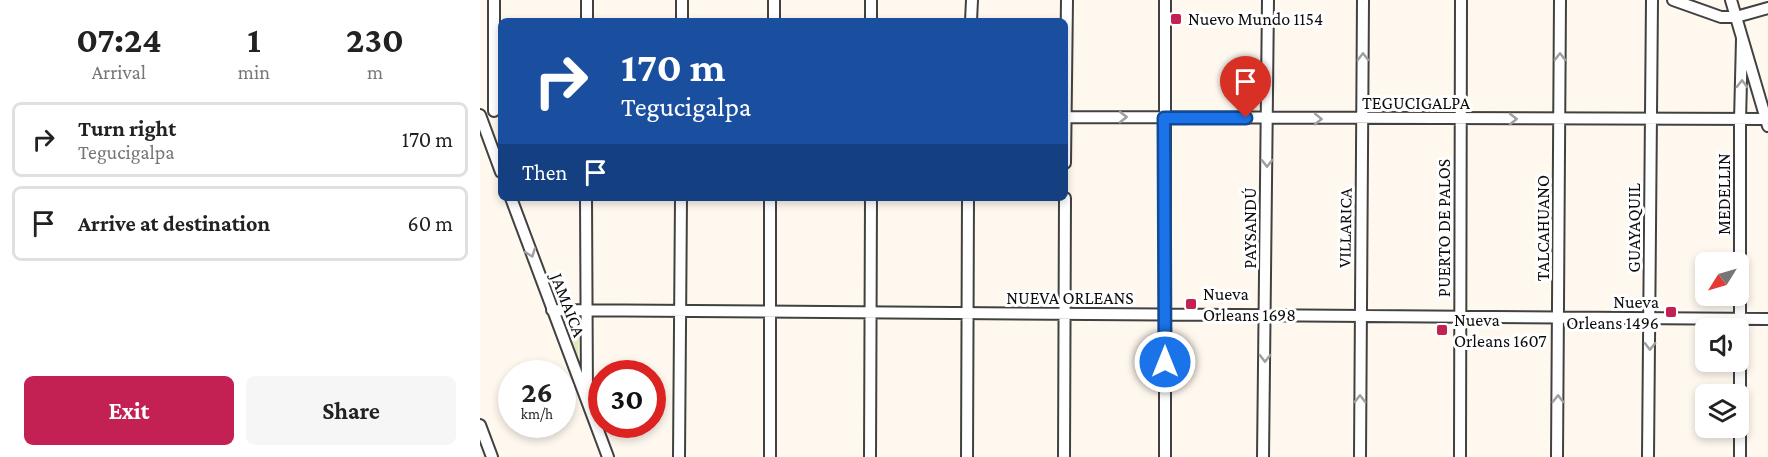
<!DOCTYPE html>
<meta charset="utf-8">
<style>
:root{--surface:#fff;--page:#f6f6f6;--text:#222;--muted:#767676;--line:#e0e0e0;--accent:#c32153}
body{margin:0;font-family:"Crimson Pro",serif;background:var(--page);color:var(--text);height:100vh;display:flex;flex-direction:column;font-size:22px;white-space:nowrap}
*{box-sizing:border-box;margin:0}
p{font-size:20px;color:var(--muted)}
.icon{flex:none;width:33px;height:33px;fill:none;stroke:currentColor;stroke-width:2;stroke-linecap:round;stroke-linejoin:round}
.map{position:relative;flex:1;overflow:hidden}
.sheet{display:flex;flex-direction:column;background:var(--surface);width:480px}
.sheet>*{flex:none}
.banner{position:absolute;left:18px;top:18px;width:570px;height:183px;border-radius:9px;box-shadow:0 3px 9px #0003;background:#1a4fa0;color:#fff;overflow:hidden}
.needle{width:39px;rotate:233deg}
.fabs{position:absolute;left:1215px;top:252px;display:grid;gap:12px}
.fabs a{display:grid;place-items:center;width:54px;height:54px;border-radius:9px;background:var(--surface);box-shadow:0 3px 9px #0003;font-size:30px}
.speed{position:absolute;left:18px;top:360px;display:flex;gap:12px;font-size:30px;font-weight:700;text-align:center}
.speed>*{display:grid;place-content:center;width:78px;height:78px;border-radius:50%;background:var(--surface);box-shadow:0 3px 9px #0003;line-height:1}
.speed small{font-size:15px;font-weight:400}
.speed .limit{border:9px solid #d22;background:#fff;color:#111}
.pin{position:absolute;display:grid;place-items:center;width:51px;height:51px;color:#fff;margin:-62px -26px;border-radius:50% 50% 50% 0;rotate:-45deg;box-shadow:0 0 6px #0007}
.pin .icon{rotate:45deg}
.me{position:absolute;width:66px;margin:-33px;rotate:0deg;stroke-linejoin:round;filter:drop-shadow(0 0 4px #0008)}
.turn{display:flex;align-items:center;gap:21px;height:126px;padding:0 24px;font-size:27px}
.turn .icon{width:78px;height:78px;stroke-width:2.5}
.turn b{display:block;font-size:42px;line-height:51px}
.then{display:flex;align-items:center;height:57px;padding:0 24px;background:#0003;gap:12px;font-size:22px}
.eta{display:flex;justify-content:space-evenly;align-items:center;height:102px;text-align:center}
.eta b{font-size:36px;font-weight:700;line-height:42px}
.cta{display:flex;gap:12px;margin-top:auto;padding:12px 24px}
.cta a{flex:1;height:69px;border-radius:9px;background:var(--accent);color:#fff;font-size:24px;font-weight:700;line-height:69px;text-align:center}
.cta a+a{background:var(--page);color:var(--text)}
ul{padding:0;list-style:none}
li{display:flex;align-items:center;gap:18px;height:75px;margin:0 12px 9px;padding:0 12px;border:3px solid var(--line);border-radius:9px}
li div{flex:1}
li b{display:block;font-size:22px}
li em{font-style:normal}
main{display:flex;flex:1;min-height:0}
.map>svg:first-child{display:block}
.green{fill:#dfebb8}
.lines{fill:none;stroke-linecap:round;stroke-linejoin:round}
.minor-casing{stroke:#414141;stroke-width:14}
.minor{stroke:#fff;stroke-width:10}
.oneway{stroke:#9f9f9f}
.route-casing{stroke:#114b97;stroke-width:15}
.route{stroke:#1a73e8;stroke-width:10}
.poi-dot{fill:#c32153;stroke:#fff;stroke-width:2}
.labels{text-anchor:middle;stroke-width:6;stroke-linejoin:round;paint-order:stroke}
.poi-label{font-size:18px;fill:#0e0e0e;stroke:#fff;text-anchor:start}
.street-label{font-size:18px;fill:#0e0e0e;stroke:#fff}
</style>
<main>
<section class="sheet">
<div class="eta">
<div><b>07:24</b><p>Arrival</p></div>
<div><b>1</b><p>min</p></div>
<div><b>230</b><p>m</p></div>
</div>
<ul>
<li><svg class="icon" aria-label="right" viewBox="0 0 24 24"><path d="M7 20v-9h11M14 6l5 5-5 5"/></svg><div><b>Turn right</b><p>Tegucigalpa</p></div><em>170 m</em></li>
<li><svg class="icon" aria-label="arrive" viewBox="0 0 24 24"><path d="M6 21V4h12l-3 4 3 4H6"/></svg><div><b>Arrive at destination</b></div><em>60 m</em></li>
</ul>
<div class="cta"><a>Exit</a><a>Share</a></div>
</section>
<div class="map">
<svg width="1288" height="457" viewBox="0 0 1288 457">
<rect width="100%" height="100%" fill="#fff8ef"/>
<!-- green -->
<path class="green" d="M 86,316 L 100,317 L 98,360 Z"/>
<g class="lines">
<defs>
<path id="minor" d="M 391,0 L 391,21
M 1193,0 L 1241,17 L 1256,17 L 1288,8
M 1251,0 L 1288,126
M 107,21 L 107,0
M 202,21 L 202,0
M 294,21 L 294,0
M 491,21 L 492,0
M 14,111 L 14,0
M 0,115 L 21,172
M 585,117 L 1286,119
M 585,163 L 587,0
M 31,198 L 128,457
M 106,198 L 107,396
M 72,310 L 1288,319
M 0,425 L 12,457
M 199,457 L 201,198
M 290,457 L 290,198
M 390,457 L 391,198
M 487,457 L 488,198
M 584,457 L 585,198
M 685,457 L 685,0
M 783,457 L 788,0
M 880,457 L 883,0
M 980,457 L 981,0
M 1077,457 L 1080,0
M 1168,457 L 1172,0
M 1260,457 L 1260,121 L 1262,39"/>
</defs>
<!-- minor casing -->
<use href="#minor" class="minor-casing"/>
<!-- minor -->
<use href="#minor" class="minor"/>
</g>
<!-- one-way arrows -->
<defs><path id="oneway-chevron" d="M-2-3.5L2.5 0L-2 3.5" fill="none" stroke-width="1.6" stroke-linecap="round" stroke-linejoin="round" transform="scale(1.5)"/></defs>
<g class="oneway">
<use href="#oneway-chevron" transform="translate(883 57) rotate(-90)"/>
<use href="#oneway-chevron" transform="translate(1080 57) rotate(-90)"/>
<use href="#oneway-chevron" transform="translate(1262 84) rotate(-89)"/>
<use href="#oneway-chevron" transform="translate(643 117)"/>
<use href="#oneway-chevron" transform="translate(838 119) rotate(1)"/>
<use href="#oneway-chevron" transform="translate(1033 119)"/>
<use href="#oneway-chevron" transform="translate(787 163) rotate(90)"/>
<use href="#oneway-chevron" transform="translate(51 253) rotate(70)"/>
<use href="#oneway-chevron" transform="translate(1170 346) rotate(91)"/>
<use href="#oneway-chevron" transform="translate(785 358) rotate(91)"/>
<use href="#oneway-chevron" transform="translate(880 399) rotate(-90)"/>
<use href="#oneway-chevron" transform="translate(1078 399) rotate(-89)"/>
</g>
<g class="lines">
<defs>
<path id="route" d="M 685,362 L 684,118 L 766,118"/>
</defs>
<!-- route casing -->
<use href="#route" class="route-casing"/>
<!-- route -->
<use href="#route" class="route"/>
</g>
<!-- markers -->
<g class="poi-dot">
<rect x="690" y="13" width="12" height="12" rx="3"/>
<rect x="705" y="298" width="12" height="12" rx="3"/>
<rect x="1185" y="306" width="12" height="12" rx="3"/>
<rect x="956" y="324" width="12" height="12" rx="3"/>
</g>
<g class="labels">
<!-- poi labels -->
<g class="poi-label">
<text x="708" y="25">Nuevo Mundo 1154</text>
<text x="723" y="300">Nueva<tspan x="723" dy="21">Orleans 1698</tspan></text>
<text x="1179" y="308" text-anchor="end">Nueva<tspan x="1179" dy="21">Orleans 1496</tspan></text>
<text x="974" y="326">Nueva<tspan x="974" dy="21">Orleans 1607</tspan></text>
</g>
<!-- street labels -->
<g class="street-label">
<text x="936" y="109">TEGUCIGALPA</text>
<text transform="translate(1244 194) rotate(-90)" y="6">MEDELLIN</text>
<text transform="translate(770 228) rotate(-90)" y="6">PAYSANDÚ</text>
<text transform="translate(865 228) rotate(-89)" y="6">VILLARICA</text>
<text transform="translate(964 228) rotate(-90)" y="6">PUERTO DE PALOS</text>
<text transform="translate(1063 228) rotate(-90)" y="6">TALCAHUANO</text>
<text transform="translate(1154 228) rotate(-90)" y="6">GUAYAQUIL</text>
<text x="590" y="304">NUEVA ORLEANS</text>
<text transform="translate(88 305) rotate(69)" y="6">JAMAICA</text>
</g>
</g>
</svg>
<div class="fabs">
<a><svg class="needle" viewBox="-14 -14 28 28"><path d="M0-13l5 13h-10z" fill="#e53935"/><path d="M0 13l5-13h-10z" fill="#767676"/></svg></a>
<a><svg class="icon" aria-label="sound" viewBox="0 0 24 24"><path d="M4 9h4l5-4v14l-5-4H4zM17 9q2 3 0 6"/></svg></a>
<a><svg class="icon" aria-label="layers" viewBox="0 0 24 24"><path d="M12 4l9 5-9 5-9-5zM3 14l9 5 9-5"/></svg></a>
</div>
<div class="speed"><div>26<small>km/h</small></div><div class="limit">30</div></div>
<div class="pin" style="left:766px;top:118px;background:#d93025"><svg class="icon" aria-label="arrive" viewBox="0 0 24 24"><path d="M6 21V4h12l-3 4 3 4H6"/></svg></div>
<svg class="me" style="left:685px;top:362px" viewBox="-20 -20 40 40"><circle r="17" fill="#1a73e8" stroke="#fff" stroke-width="3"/><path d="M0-11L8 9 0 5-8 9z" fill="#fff"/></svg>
<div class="banner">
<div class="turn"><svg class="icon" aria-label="right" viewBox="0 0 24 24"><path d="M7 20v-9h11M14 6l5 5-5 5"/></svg><div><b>170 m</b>Tegucigalpa</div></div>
<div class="then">Then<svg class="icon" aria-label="arrive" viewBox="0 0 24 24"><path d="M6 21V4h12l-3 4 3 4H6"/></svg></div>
</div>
</div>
</main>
